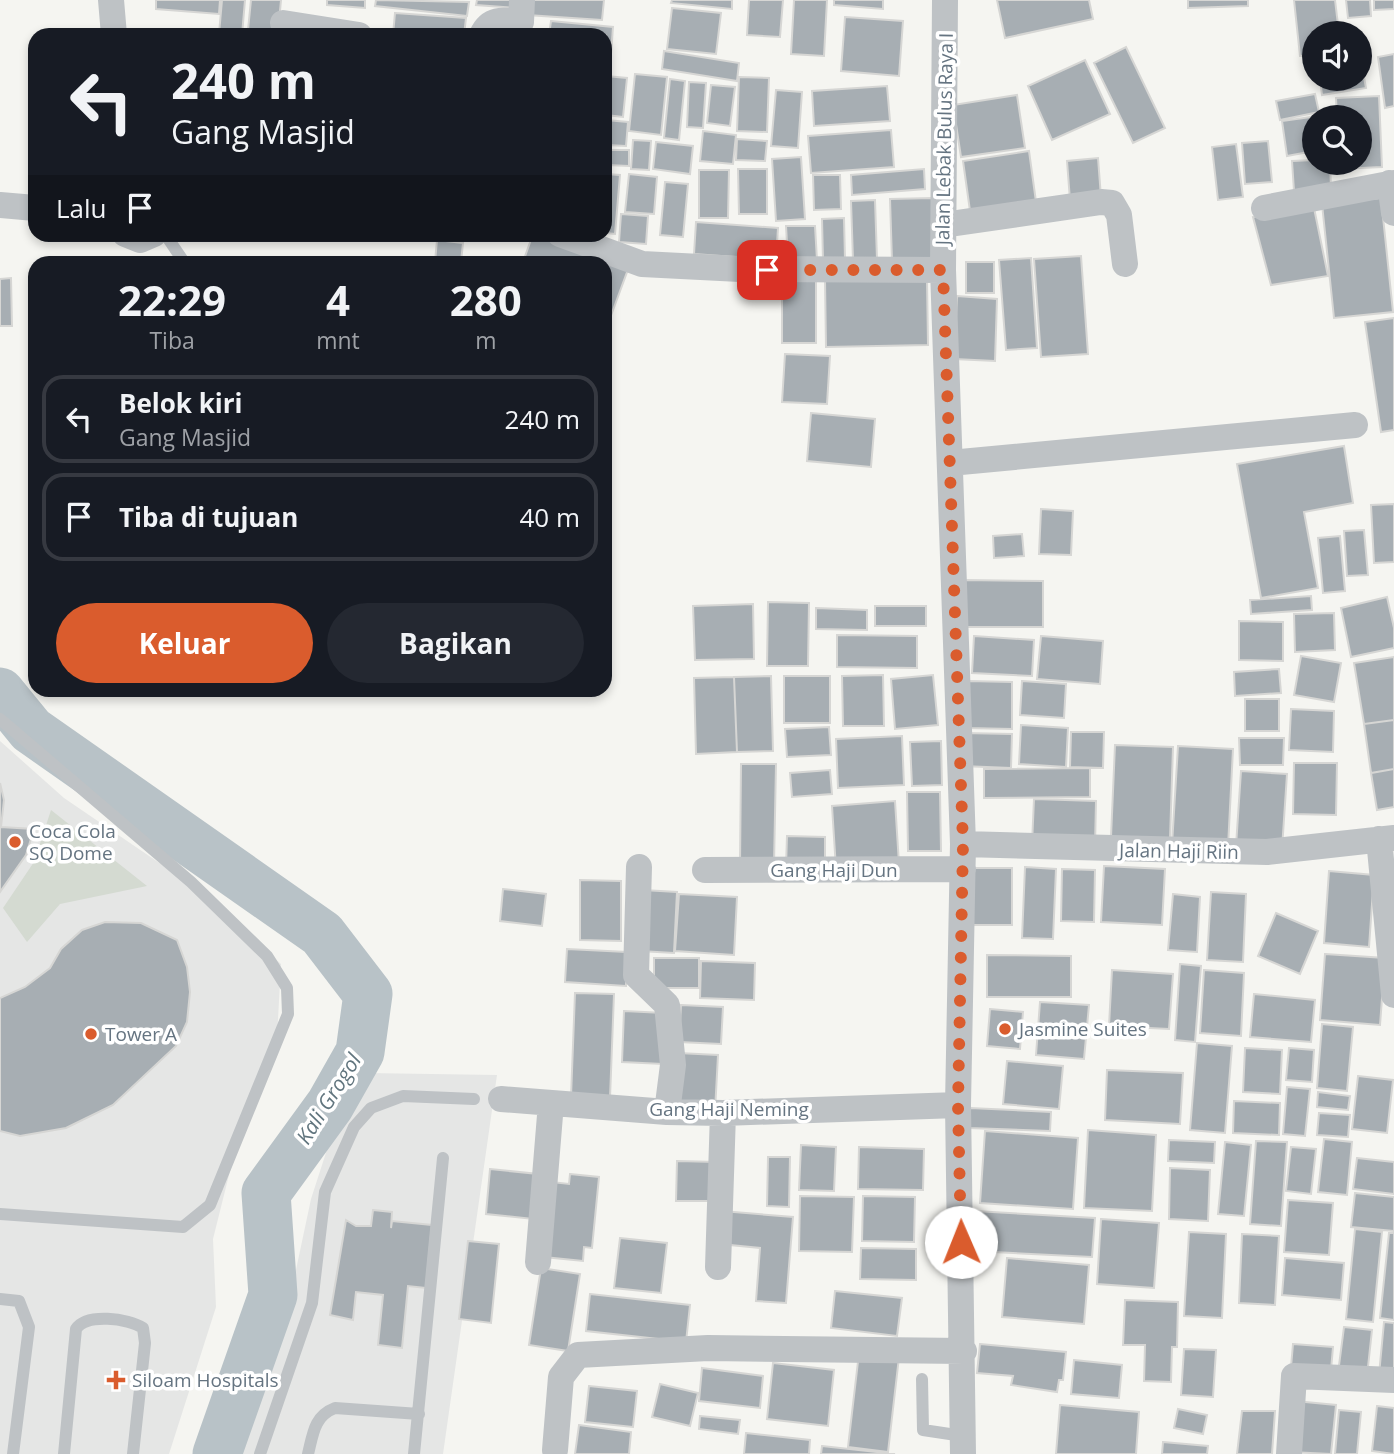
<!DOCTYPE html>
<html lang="id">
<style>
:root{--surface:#171b24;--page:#242831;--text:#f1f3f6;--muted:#9ea1a6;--line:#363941;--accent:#da5c2d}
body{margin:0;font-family:"Open Sans",sans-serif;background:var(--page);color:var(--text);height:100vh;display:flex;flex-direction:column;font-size:26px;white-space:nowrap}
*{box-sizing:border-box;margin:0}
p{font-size:23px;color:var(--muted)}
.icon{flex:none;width:38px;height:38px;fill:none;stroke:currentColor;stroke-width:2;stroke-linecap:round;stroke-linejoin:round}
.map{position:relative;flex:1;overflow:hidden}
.details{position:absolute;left:28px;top:256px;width:584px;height:441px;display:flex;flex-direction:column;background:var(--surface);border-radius:21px;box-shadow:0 4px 10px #0003}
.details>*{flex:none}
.hud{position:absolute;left:28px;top:28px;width:584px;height:214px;border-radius:21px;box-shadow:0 4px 10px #0003;background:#171b24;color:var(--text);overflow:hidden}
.buttons{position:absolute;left:1302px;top:21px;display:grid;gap:14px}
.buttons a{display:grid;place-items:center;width:70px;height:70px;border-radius:50%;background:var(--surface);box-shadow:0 4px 10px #0003;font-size:35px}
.pin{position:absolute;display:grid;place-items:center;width:60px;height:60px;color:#fff;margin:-30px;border-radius:14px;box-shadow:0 4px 10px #0006}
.me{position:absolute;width:77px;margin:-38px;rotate:359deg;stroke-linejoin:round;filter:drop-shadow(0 0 5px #0008)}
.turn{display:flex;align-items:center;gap:24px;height:147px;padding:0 28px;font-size:32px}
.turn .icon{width:91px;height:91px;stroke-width:2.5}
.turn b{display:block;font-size:49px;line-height:60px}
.then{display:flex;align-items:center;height:66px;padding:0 28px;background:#0003;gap:14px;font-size:26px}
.eta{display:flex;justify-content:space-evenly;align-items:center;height:119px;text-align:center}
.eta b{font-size:42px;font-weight:700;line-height:49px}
.action{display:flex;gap:14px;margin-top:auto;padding:14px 28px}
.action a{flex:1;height:80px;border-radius:42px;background:var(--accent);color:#fff;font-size:28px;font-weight:700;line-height:80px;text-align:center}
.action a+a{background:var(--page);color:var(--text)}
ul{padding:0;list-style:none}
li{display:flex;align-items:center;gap:21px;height:88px;margin:0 14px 10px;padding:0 14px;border:4px solid var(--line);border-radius:21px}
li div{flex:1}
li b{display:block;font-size:26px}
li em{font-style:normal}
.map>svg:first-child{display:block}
.built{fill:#e5e6e5}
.green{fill:#d4dad1}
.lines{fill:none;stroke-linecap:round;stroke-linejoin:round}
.river{stroke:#b8c2c7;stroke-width:49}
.building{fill:#a7aeb3;stroke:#d6d6d4;stroke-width:2}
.service{stroke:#bec2c5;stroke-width:12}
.minor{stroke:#bec2c5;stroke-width:26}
.route{stroke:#da5c2d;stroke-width:12;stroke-dasharray:0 21.6}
.poi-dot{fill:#da5c2d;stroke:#fff;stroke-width:2.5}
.labels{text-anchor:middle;stroke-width:7;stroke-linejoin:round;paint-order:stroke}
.street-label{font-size:19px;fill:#657481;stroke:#fff}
.poi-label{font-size:19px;fill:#657481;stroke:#fff;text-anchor:start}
.water-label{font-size:21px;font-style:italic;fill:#61757e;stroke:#fff}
</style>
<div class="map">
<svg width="1394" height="1454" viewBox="0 0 1394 1454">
<rect width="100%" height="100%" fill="#f5f5f1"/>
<!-- built -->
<path class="built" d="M 0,741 L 64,798 L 199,890 L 281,964 L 276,1056 L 237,1143 L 213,1239 L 216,1307 L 169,1454 L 0,1454 Z
M 366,1073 L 497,1075 L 443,1454 L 242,1454 L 286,1317 L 311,1199 L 334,1128 Z"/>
<!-- green -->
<path class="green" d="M 51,810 L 147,886 L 60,904 L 27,942 L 3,908 L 34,862 Z"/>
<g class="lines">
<!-- river -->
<path class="river" d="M 0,692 L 31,730 L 322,934 L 368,994 L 360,1052 L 330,1105 L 266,1193 L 273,1295 L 217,1454"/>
</g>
<!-- building -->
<path class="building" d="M 156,0 L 220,0 L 219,14 L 156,9 Z
M 222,0 L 245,0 L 242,35 L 219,34 Z
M 251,0 L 281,0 L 278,33 L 248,30 Z
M 327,0 L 365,0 L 365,8 L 327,5 Z
M 376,0 L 469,2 L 467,16 L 375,6 Z
M 477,0 L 517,0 L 516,8 L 476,5 Z
M 528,0 L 604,0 L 602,20 L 527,15 Z
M 672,0 L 732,0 L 732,9 L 671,3 Z
M 749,0 L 783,0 L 780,37 L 747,35 Z
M 794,0 L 827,0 L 824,56 L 791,54 Z
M 834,0 L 883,0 L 883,9 L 834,5 Z
M 997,0 L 1089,0 L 1093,19 L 1005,38 Z
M 1188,0 L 1248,0 L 1248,6 L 1188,8 Z
M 1294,0 L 1335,0 L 1339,33 L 1314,33 L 1314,55 L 1300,56 Z
M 1346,0 L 1370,0 L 1371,16 L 1348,18 Z
M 1374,0 L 1394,0 L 1394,9 L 1374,10 Z
M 672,8 L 721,13 L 716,54 L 667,49 Z
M 395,13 L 466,18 L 464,35 L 393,35 Z
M 845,17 L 903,21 L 899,76 L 841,71 Z
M 551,21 L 613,27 L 611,54 L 606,54 L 606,35 L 549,35 Z
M 1126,47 L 1165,128 L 1133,143 L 1094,63 Z
M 664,51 L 739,63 L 737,81 L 662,69 Z
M 1394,54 L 1394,106 L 1385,108 L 1378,57 Z
M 1360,55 L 1366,88 L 1322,95 L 1320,79 L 1360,79 Z
M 1085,60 L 1110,114 L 1052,140 L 1028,86 Z
M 635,74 L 667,77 L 661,135 L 629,131 Z
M 606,76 L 627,78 L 623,117 L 606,115 Z
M 739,77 L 769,78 L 767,132 L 737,131 Z
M 670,79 L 685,81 L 679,140 L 664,138 Z
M 689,82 L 706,83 L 703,128 L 687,127 Z
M 711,85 L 735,87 L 730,126 L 707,123 Z
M 887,86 L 890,121 L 814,126 L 812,91 Z
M 776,90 L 802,92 L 798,148 L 771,146 Z
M 1315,94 L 1319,112 L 1280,120 L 1276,101 Z
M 1017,95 L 1025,148 L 961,157 L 953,105 Z
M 1379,96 L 1382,167 L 1339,169 L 1339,163 L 1360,163 L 1360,117 L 1337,117 L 1336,98 Z
M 1318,116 L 1314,117 L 1314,151 L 1287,156 L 1282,121 Z
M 606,120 L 628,122 L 626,146 L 606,145 Z
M 891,130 L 894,167 L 811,173 L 808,136 Z
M 703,131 L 736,135 L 733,164 L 700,161 Z
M 737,139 L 767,141 L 765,161 L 736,160 Z
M 633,140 L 651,141 L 649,170 L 631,169 Z
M 1268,141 L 1272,182 L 1245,184 L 1242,143 Z
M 656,142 L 693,146 L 690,174 L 653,169 Z
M 1236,144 L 1243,197 L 1218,200 L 1212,147 Z
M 606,150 L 629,150 L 629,166 L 606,165 Z
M 1029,151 L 1037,209 L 971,218 L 963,161 Z
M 801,157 L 805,219 L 776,221 L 772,159 Z
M 1098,158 L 1101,197 L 1070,200 L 1067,161 Z
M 1314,160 L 1314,163 L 1330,163 L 1331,188 L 1294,191 L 1292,161 Z
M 738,169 L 767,169 L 767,214 L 739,214 Z
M 924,169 L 925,189 L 852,195 L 851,175 Z
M 699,170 L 729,170 L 728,218 L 699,218 Z
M 606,174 L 620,175 L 615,234 L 606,233 Z
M 629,174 L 657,177 L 654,214 L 625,212 Z
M 813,175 L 840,175 L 841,209 L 814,210 Z
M 665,182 L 688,184 L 683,237 L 660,235 Z
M 932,198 L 933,261 L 892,261 L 890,199 Z
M 1381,198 L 1393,312 L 1334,318 L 1322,204 Z
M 875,200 L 877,259 L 853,260 L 851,201 Z
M 1314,208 L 1328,276 L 1271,285 L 1253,217 Z
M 621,214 L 648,216 L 646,244 L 619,242 Z
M 844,218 L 845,259 L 823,260 L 822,219 Z
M 696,222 L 778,228 L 776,260 L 694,254 Z
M 786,226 L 815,226 L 817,260 L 788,260 Z
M 533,234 L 550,234 L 630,264 L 606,329 L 606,262 L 523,262 Z
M 437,240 L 463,243 L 461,262 L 435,262 Z
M 1081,256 L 1088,354 L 1041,357 L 1034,259 Z
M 1031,258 L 1037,348 L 1006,350 L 999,260 Z
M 966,262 L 994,262 L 994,293 L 966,293 Z
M 11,278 L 12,326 L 0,326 L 0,279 Z
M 782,279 L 816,280 L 816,343 L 782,343 Z
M 927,279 L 928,345 L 826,347 L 825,280 Z
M 957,296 L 997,299 L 995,361 L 954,359 Z
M 1394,318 L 1394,430 L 1381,432 L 1365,322 Z
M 785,354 L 830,356 L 827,404 L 782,402 Z
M 811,413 L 875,419 L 871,467 L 807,461 Z
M 1344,446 L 1353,503 L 1304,512 L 1318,588 L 1261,598 L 1237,464 Z
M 1394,504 L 1394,562 L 1374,563 L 1371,505 Z
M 1041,509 L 1073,511 L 1071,555 L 1039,554 Z
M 1364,530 L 1368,575 L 1347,576 L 1344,531 Z
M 1022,534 L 1024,556 L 994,558 L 993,536 Z
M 1340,536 L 1345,591 L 1323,593 L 1318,538 Z
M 963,580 L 1043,581 L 1043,627 L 963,627 Z
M 1311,596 L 1312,610 L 1251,614 L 1250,600 Z
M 1387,597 L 1394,628 L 1394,648 L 1351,657 L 1341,608 Z
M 768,602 L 809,603 L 808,666 L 767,666 Z
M 753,604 L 754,659 L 695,660 L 693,606 Z
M 875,606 L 926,606 L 926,626 L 875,626 Z
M 816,608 L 867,610 L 867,630 L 816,629 Z
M 1334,613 L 1335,650 L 1295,652 L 1294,614 Z
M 1239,621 L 1283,622 L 1283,661 L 1239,660 Z
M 837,635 L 917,636 L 917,668 L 837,667 Z
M 974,636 L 1034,640 L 1032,676 L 972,673 Z
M 1041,636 L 1103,641 L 1100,684 L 1037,679 Z
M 1301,656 L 1341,663 L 1334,702 L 1294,695 Z
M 1394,657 L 1394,720 L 1364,724 L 1354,663 Z
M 1279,669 L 1281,693 L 1235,696 L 1234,672 Z
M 883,675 L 884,726 L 843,726 L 842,676 Z
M 933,675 L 938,725 L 895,729 L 891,679 Z
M 771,676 L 773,751 L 737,752 L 734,677 Z
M 784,676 L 830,676 L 830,723 L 784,723 Z
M 734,677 L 737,752 L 696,754 L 694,678 Z
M 968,681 L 1012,682 L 1012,729 L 967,728 Z
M 1022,681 L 1066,684 L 1064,718 L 1020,715 Z
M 1245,699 L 1279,699 L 1279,731 L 1245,731 Z
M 1291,709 L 1334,711 L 1333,752 L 1289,750 Z
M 1394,720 L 1394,769 L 1371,773 L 1364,724 Z
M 1021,725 L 1068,728 L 1066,767 L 1019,764 Z
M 829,727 L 831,755 L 787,757 L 785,729 Z
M 1071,732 L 1104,732 L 1103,768 L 1070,767 Z
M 963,733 L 1012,734 L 1011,768 L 962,766 Z
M 902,736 L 904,785 L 838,788 L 836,739 Z
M 1239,738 L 1284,738 L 1283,765 L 1240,765 Z
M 941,741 L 942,785 L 912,786 L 910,742 Z
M 1115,745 L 1173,747 L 1170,839 L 1111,837 Z
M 1178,746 L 1233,749 L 1228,847 L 1172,845 Z
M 1294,763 L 1337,763 L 1336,815 L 1293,814 Z
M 741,764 L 776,764 L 774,865 L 740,865 Z
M 1090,768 L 1090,797 L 984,798 L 984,769 Z
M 1394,769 L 1394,807 L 1377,810 L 1371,773 Z
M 830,770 L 832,794 L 792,797 L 790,773 Z
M 1241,771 L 1287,774 L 1282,849 L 1236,846 Z
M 0,783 L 4,800 L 1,827 L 34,829 L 26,855 L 0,892 Z
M 907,792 L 940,792 L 941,851 L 908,851 Z
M 1034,799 L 1096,801 L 1095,846 L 1032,844 Z
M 895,801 L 899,864 L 836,869 L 832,806 Z
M 787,836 L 825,837 L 825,868 L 786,867 Z
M 1104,866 L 1165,869 L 1162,925 L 1101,922 Z
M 1025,867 L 1056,869 L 1053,939 L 1022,938 Z
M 971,868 L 1012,868 L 1012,925 L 971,925 Z
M 1062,869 L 1095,870 L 1094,922 L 1061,921 Z
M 1329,871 L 1374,875 L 1369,947 L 1324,943 Z
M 580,880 L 621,881 L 621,941 L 580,940 Z
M 503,889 L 546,894 L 542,926 L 500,921 Z
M 643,890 L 677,892 L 674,953 L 640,951 Z
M 1211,892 L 1246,894 L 1243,962 L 1207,960 Z
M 679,894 L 737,897 L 734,955 L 675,951 Z
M 1173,894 L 1200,897 L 1197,952 L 1168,950 Z
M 1276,913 L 1318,931 L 1300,974 L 1258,956 Z
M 105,922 L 141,923 L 177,940 L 187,967 L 190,992 L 187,1022 L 176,1046 L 113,1105 L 66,1128 L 20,1136 L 0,1131 L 0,998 L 25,987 L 50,968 L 61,949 L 82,930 Z
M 567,949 L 627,952 L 626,986 L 565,982 Z
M 1325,954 L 1385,958 L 1380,1025 L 1320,1020 Z
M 987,955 L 1071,956 L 1071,997 L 987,997 Z
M 654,958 L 699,958 L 699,988 L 654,988 Z
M 701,961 L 755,963 L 754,1000 L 700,998 Z
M 1180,964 L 1201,966 L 1195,1042 L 1175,1040 Z
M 1112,970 L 1173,974 L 1169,1029 L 1109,1026 Z
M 1204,970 L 1244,973 L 1241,1036 L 1200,1033 Z
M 575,993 L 614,994 L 610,1098 L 571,1097 Z
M 1254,994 L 1315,1000 L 1311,1042 L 1250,1037 Z
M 1040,1002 L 1089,1005 L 1084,1059 L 1036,1055 Z
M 681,1005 L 723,1007 L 721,1044 L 679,1042 Z
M 990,1009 L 1023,1012 L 1020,1049 L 987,1046 Z
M 624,1011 L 664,1013 L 663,1064 L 622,1062 Z
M 1322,1024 L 1353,1027 L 1347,1091 L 1317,1088 Z
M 1197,1043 L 1232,1046 L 1225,1133 L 1190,1130 Z
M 1245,1048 L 1282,1050 L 1280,1094 L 1243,1092 Z
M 1289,1048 L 1314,1050 L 1312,1082 L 1286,1080 Z
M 678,1053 L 718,1055 L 715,1111 L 675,1109 Z
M 1007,1061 L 1063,1066 L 1059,1109 L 1003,1104 Z
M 1107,1070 L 1183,1073 L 1180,1124 L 1105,1120 Z
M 1358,1076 L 1393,1080 L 1387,1133 L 1352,1129 Z
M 1287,1087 L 1310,1089 L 1305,1136 L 1283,1134 Z
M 1318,1092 L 1350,1096 L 1348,1110 L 1317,1107 Z
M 1234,1101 L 1280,1103 L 1279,1135 L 1233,1133 Z
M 970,1108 L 1051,1112 L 1050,1131 L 969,1128 Z
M 1319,1113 L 1350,1115 L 1348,1137 L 1317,1135 Z
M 1088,1130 L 1156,1135 L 1152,1211 L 1084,1208 Z
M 985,1131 L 1078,1138 L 1073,1209 L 980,1203 Z
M 1324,1139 L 1352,1142 L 1347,1195 L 1318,1192 Z
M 1169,1140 L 1215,1142 L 1214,1163 L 1168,1161 Z
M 1256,1141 L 1287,1142 L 1281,1226 L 1250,1224 Z
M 1225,1142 L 1251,1145 L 1244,1216 L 1218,1214 Z
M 801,1145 L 836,1147 L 834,1191 L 799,1190 Z
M 859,1147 L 924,1149 L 923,1190 L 858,1189 Z
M 1291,1147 L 1316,1149 L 1311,1194 L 1286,1191 Z
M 768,1157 L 790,1157 L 789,1207 L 767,1206 Z
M 1357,1158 L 1394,1162 L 1394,1194 L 1353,1189 Z
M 677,1161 L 717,1162 L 717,1201 L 676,1201 Z
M 1170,1168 L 1210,1170 L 1208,1221 L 1169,1219 Z
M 490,1169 L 538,1174 L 533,1219 L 486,1214 Z
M 570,1174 L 599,1177 L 592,1248 L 584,1247 L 583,1261 L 544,1257 L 552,1182 L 569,1184 Z
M 1355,1193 L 1394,1197 L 1394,1231 L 1351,1227 Z
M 800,1196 L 854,1197 L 852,1252 L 799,1251 Z
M 863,1196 L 915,1197 L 914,1242 L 862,1241 Z
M 1288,1200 L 1333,1203 L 1329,1255 L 1284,1252 Z
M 373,1210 L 392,1212 L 391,1228 L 392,1221 L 432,1225 L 426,1288 L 408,1286 L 402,1348 L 378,1345 L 383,1295 L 356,1292 L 353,1320 L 330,1315 L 346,1220 L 356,1226 L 371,1226 Z
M 722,1211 L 793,1217 L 786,1303 L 756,1301 L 760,1248 L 720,1244 Z
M 975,1211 L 1095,1218 L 1092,1257 L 973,1251 Z
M 1101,1219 L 1159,1223 L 1154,1288 L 1097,1284 Z
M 1355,1229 L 1382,1232 L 1373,1322 L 1346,1319 Z
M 1189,1232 L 1226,1234 L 1222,1318 L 1184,1316 Z
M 1389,1233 L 1394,1233 L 1394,1320 L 1380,1318 Z
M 1242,1234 L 1279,1236 L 1275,1305 L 1239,1303 Z
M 620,1238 L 667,1243 L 661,1293 L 614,1288 Z
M 468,1241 L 499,1244 L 491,1323 L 459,1319 Z
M 861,1248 L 916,1249 L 916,1280 L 860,1279 Z
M 1007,1258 L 1089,1265 L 1084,1324 L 1002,1317 Z
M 1285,1258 L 1344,1263 L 1341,1300 L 1282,1295 Z
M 541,1268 L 580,1274 L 568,1351 L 529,1345 Z
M 835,1291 L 902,1298 L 897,1336 L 831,1328 Z
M 590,1294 L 690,1305 L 686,1342 L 586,1331 Z
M 1125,1300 L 1178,1302 L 1177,1347 L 1172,1347 L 1171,1382 L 1144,1381 L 1145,1345 L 1123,1345 Z
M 1384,1322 L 1394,1323 L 1394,1377 L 1379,1375 Z
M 1344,1327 L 1372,1330 L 1367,1376 L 1338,1373 Z
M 980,1344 L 1066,1352 L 1063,1380 L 1059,1380 L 1057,1392 L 1011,1385 L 1013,1376 L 977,1373 Z
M 1293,1344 L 1333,1347 L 1331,1370 L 1291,1367 Z
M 1184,1349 L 1216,1350 L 1213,1397 L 1181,1395 Z
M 859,1353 L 899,1357 L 888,1452 L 848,1447 Z
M 1074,1360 L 1122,1365 L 1119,1398 L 1071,1394 Z
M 773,1363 L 834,1370 L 828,1426 L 767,1419 Z
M 702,1368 L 763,1376 L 760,1408 L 699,1401 Z
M 660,1384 L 698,1393 L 690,1426 L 652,1417 Z
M 589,1386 L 637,1391 L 633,1427 L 585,1422 Z
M 1295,1401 L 1336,1405 L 1331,1454 L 1290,1452 Z
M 1060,1405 L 1139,1412 L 1136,1454 L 1056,1454 Z
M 1377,1406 L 1394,1408 L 1394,1454 L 1372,1451 Z
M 1178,1409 L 1207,1415 L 1203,1434 L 1174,1428 Z
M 1339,1410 L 1361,1412 L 1357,1454 L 1335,1454 Z
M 1242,1411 L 1275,1411 L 1272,1454 L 1237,1454 Z
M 700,1416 L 740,1420 L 738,1434 L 699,1429 Z
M 579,1425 L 631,1432 L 629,1454 L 575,1454 Z
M 746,1433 L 810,1440 L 809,1454 L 744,1454 Z
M 1163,1442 L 1208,1446 L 1207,1454 L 1162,1454 Z
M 822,1446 L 895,1454 L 821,1454 Z"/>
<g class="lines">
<!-- service -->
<path class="service" d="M 165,234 L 184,262
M 0,719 L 191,882 L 267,956 L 287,988 L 288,1014 L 210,1205 L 183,1227 L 0,1214
M 0,1299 L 19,1301 L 29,1327 L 13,1454
M 922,1379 L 923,1430 L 963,1436
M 64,1454 L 76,1329 C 86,1313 128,1318 143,1328 L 145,1343 L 133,1454
M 260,1454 L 312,1303 L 325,1192 L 354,1127 L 371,1108 L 403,1096 L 474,1099
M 308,1454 C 313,1434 314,1416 335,1408 L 419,1414
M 414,1454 L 443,1158"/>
<!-- minor -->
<path class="minor" d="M 111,0 L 114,35
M 945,0 L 943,270 L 963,844 L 958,1105 L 963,1454
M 283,23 L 359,35
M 482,35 C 490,17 504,20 521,22 L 522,0
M 1390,183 L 1394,213
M 0,205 L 35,208
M 1264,208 L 1394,183
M 943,225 L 1101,202 L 1112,203 L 1119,215 L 1125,264
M 125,234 L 140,240 L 154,234
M 560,234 L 642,264 L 740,269 L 943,270
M 950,463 L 1355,425
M 1379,839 L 1394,995
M 963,844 L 1267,852 L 1394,838
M 639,867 L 636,975 L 667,1005 L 673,1065 L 667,1112
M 705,870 L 963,869
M 501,1099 L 667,1112 L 723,1113 L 958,1105
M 538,1262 L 551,1103
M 718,1267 L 723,1113
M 555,1450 L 561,1377 L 578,1355 L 708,1348 L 964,1351
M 1289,1454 L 1294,1376 L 1394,1380"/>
</g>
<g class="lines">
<!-- route -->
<path class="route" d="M 767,270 L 943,270 L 963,844 L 958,1105 L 961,1242"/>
</g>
<!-- markers -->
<g class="poi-dot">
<circle cx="15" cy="842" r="7"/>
<circle cx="1005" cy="1029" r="7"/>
<circle cx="91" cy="1034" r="7"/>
<path d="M112.5 1369.5h7v7h7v7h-7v7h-7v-7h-7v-7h7z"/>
</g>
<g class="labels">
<!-- street labels -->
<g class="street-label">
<text transform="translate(944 139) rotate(-89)" y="7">Jalan Lebak Bulus Raya I</text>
<text transform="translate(1179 851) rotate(1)" y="7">Jalan Haji Riin</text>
<text x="834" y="877">Gang Haji Dun</text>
<text x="729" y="1116">Gang Haji Neming</text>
</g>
<!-- poi labels -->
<g class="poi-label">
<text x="29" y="838">Coca Cola<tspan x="29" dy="22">SQ Dome</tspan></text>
<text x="1019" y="1036">Jasmine Suites</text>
<text x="105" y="1041">Tower A</text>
<text x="132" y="1387">Siloam Hospitals</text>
</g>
<!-- water labels -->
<g class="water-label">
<text transform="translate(329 1099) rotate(-58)" y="7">Kali Grogol</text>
</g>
</g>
</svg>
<div class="buttons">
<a><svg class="icon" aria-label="sound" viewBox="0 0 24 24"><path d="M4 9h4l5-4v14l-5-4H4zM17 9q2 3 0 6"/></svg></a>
<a><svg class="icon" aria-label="search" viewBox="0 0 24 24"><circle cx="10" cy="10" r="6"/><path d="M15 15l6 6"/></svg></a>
</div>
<div class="pin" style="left:767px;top:270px;background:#d93025"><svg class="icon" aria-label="arrive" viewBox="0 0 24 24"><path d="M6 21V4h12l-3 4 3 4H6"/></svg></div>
<svg class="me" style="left:961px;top:1242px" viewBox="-20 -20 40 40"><circle r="19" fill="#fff"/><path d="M0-13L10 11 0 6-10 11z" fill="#da5c2d"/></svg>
<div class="hud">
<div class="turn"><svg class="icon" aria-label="left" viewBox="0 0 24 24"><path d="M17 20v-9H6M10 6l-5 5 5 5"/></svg><div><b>240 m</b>Gang Masjid</div></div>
<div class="then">Lalu<svg class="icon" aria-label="arrive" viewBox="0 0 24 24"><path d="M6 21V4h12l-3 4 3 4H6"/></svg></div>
</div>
<section class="details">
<div class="eta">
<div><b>22:29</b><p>Tiba</p></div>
<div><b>4</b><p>mnt</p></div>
<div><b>280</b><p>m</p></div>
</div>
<ul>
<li><svg class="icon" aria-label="left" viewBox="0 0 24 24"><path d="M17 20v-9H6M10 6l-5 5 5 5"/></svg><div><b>Belok kiri</b><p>Gang Masjid</p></div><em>240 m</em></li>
<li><svg class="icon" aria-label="arrive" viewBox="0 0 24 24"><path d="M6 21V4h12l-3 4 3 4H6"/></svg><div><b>Tiba di tujuan</b></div><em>40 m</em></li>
</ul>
<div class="action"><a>Keluar</a><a>Bagikan</a></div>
</section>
</div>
